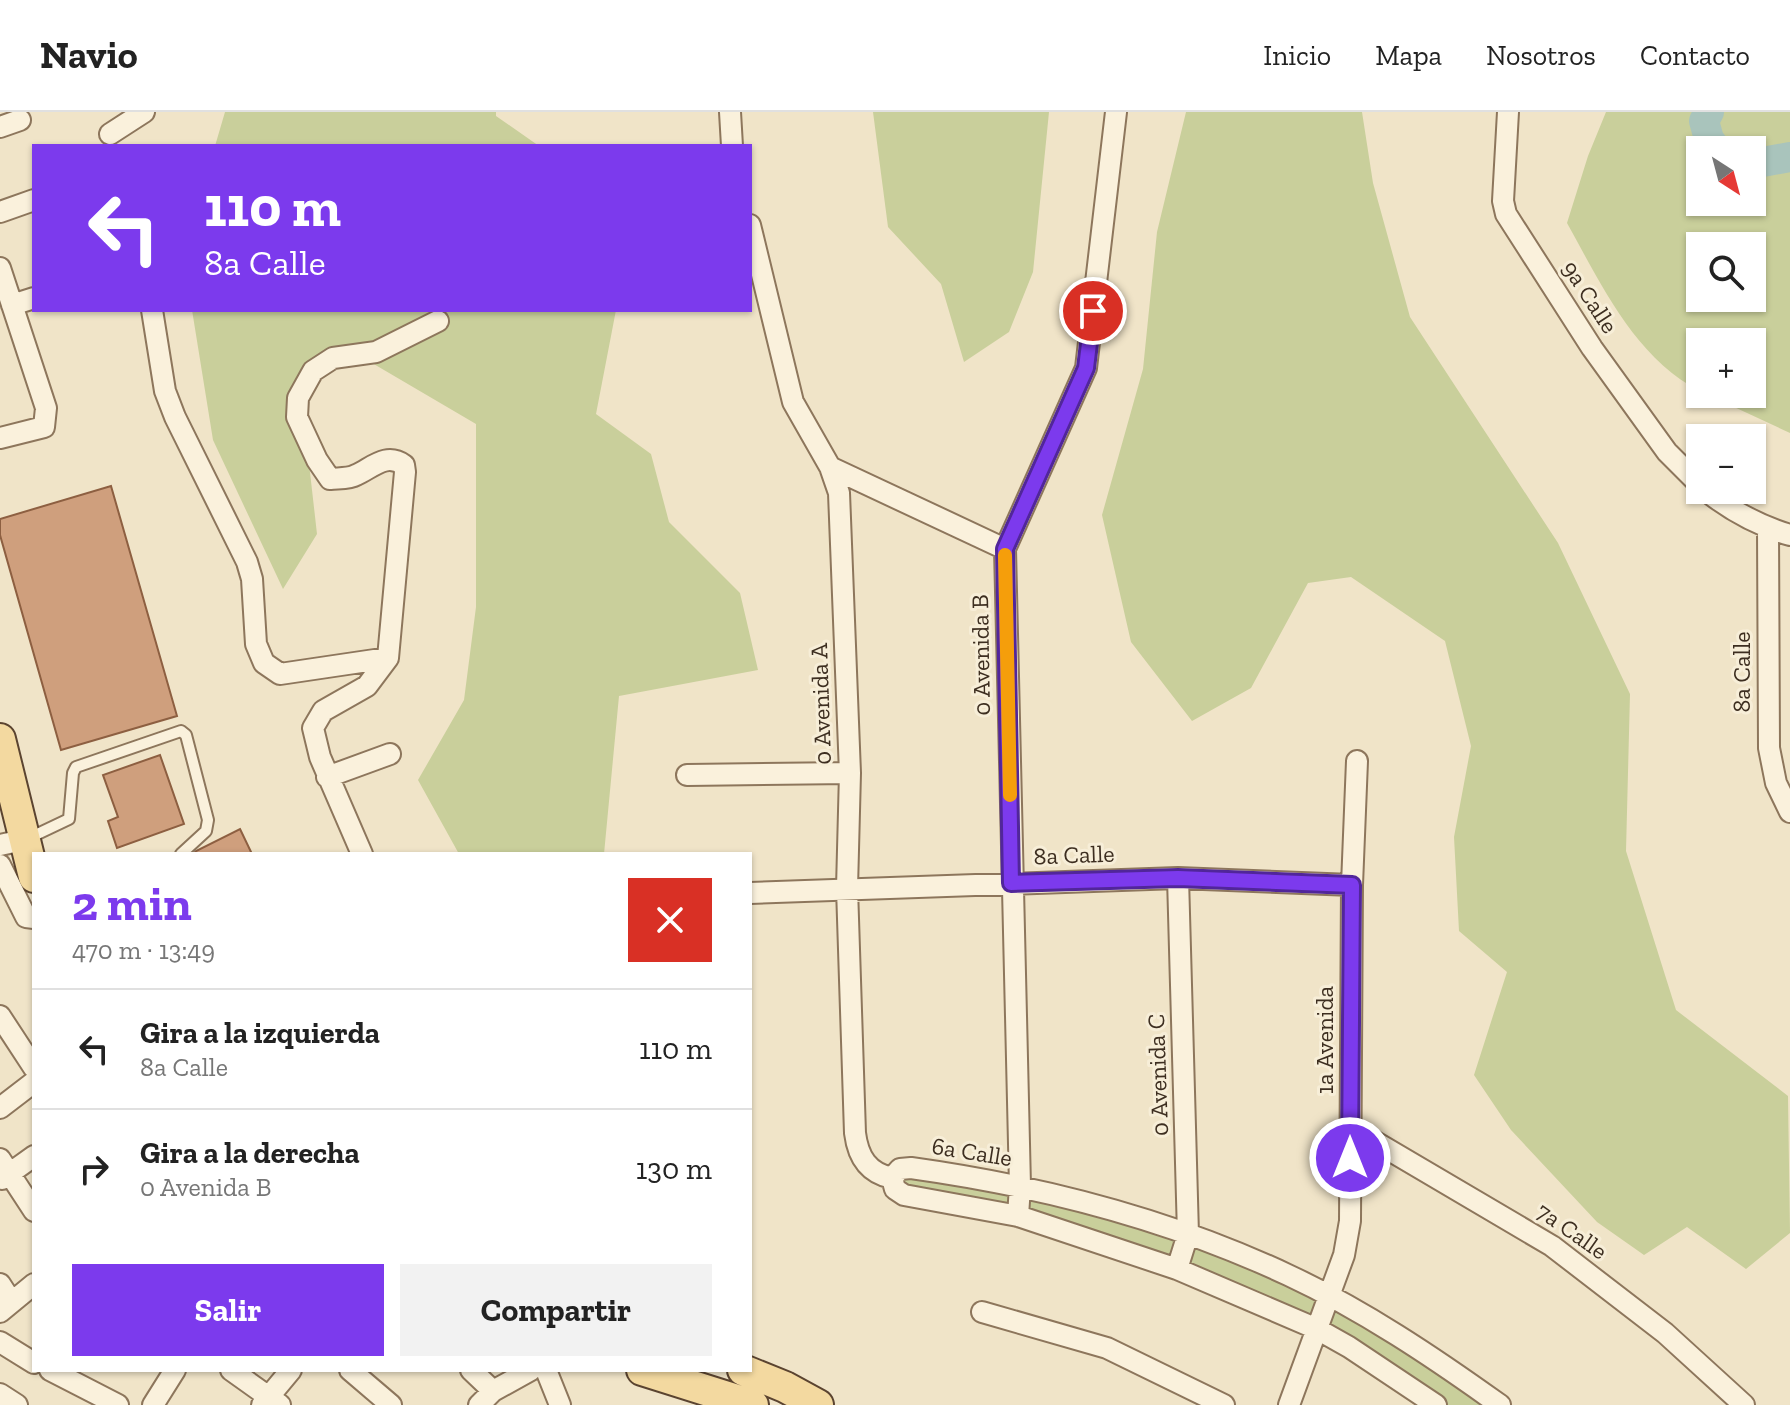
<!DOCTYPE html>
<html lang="es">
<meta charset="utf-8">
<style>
:root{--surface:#fff;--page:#f2f2f2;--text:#222;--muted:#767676;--line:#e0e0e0;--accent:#7c3aed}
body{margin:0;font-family:"Zilla Slab",serif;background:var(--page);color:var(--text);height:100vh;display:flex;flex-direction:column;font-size:30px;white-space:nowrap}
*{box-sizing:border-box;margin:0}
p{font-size:26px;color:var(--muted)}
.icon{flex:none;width:44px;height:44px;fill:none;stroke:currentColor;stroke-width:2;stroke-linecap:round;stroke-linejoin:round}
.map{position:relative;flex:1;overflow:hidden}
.details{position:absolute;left:32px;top:740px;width:720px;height:520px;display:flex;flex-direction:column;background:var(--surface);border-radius:0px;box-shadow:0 2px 6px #0004}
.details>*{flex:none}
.top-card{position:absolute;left:32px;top:32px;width:720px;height:168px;border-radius:0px;box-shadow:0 2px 6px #0004;background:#7c3aed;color:#fff;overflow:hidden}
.needle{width:52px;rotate:144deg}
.fabs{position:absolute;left:1686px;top:24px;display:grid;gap:16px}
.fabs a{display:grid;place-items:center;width:80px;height:80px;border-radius:0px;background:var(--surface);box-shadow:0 2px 6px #0004;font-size:40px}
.pin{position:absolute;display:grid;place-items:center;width:68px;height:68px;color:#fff;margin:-34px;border:4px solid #fff;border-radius:50%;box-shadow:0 2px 8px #0007}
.me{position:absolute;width:88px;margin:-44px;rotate:0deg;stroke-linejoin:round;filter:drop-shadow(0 0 6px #0008)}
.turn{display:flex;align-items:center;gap:28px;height:168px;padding:0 40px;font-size:36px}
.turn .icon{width:104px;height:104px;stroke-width:2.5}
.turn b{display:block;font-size:56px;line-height:68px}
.round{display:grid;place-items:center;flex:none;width:84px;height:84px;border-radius:0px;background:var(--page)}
.overview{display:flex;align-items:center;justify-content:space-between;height:136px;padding:0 40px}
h1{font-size:48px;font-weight:700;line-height:60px;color:var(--accent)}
.action{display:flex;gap:16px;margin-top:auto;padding:16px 40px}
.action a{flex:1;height:92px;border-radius:0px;background:var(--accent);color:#fff;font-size:32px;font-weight:700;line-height:92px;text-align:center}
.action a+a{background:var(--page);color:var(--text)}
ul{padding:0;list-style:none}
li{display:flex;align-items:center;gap:24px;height:120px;padding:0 40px;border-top:2px solid var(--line)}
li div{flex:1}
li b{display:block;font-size:30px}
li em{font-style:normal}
header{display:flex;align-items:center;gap:48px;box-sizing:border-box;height:112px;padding:0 40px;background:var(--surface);border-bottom:2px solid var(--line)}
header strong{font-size:38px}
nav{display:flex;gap:44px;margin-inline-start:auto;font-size:28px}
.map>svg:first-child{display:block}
.green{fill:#c9cf9b;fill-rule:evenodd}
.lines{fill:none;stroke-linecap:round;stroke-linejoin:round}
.river{stroke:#a9c4bc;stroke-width:30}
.building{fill:#cf9f7d;stroke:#8d5f41;stroke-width:2}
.service-casing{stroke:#8d765c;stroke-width:14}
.minor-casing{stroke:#8d765c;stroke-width:24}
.primary-casing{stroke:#5b4430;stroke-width:34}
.service{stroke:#faf1dc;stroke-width:10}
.minor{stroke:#faf1dc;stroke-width:20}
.primary{stroke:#f3d9a0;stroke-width:30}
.route-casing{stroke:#51269a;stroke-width:20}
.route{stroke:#7c3aed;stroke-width:14}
.slow{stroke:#f59e0b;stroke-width:14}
.labels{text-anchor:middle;stroke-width:6;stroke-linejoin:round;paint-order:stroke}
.street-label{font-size:24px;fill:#3d2e20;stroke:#f7eed8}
</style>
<header>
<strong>Navio</strong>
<nav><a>Inicio</a><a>Mapa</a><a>Nosotros</a><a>Contacto</a></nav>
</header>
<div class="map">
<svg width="1790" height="1293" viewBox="0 0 1790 1293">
<rect width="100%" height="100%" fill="#f0e4c8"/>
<!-- green -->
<path class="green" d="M 225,0 L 496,0 L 496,4 L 539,34 L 215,34 Z
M 873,0 L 1049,0 L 1033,160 L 1009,220 L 964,250 L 941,172 L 888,115 Z
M 1186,0 L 1362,0 L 1373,71 L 1410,205 L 1558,431 L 1630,582 L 1626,739 L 1676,898 L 1788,984 L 1790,1121 L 1746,1157 L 1687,1115 L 1644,1143 L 1597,1110 L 1511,1018 L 1474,963 L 1507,860 L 1459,819 L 1454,725 L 1471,634 L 1445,529 L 1351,465 L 1308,471 L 1251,576 L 1192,609 L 1131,530 L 1102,403 L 1143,257 L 1157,120 Z
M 1606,0 L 1790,0 L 1790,321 L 1706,282 L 1752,282 L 1752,230 L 1700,230 L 1700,279 C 1635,246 1601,172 1567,111 L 1588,44 ZM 1752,38 L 1752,90 L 1700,90 L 1700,38 ZM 1752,134 L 1752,186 L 1700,186 L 1700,134 Z
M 192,198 L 616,198 L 596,302 L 651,342 L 669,410 L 740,481 L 758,558 L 619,584 L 604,742 L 459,742 L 418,668 L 464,588 L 476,495 L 476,312 L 355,241 L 300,272 L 317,422 L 283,477 L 213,328 Z
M 894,1062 L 1020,1074 L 1288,1163 L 1500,1293 L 1436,1293 L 1415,1278 L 1177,1157 L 904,1083 Z"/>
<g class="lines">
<!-- river -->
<path class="river" d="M 1709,0 L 1704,9 L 1709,27 L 1717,38
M 1752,52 L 1790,45"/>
</g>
<!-- building -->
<path class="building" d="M 111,374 L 177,604 L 61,638 L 0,423 L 0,407 Z
M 160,643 L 184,712 L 117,736 L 108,709 L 118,705 L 103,663 Z
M 240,717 L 252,742 L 193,742 L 196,739 Z"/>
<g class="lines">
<defs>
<path id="service" d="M 29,726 L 69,707 L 73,661 L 76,655 L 181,619 L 186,623 L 208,708 L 206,719 L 181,742"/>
<path id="minor" d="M 730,0 L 732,34
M 1508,0 L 1503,89 L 1506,102 L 1592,236 L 1667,340 L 1700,373
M 0,15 L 20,8
M 110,22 L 144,0
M 0,100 L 34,88
M 750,113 L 793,290 L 830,355 L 839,381 L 850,661 L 847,776 L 855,1021 C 858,1045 868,1061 892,1066
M 0,156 L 46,296 L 44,315 L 0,326
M 12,193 L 34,186
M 152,198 L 165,279 L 175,305 L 247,450 L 252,467 L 256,532 L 264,551 L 280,562 L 388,546
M 830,355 L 1005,437
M 1705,378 C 1730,398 1760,414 1790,423
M 1768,417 L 1769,636 L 1776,671 L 1790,700
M 687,663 L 850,661
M 327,665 L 390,642
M 0,733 L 23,728
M 362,742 L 320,645 L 313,616 L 323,599 L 367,574 L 388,546 L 405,360 L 404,353 C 386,340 372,356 356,363 C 349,367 338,366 330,367 L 317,348 L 297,305 L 298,286 L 313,259 L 333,246 L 376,240 L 438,209
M 0,753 L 26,805 L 34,806
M 750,781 L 1178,766 L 1352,773
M 0,904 L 34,956
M 0,996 L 34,970
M 1350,1015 L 1552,1134 L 1665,1221 L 1744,1293
M 0,1047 L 34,1099
M 2,1067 L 34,1044
M 1018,1104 L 1020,1074 L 1005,437 L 1086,256 L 1116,0
M 1177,1157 L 1188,1122 L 1178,766
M 0,1172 L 11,1189
M 0,1200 L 34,1172
M 982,1200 L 1107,1236 L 1224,1293
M 0,1230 L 34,1251
M 50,1258 L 118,1293
M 231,1258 L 280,1293
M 350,1258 L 391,1293
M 471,1258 L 493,1279
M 546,1258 L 560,1293
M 0,1282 L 17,1293
M 153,1293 L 175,1258
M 262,1293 L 291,1258
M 479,1293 L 493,1279 L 531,1258
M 1289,1293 L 1344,1143 L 1350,1109 L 1352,773 L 1357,649
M 1436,1293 L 1349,1235 L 1317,1217 L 1177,1157 L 1018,1104 L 904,1083 L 895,1077 L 892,1066 L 900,1057 L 911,1056 C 1040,1074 1169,1107 1288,1163 C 1363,1198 1433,1245 1500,1293"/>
<path id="primary" d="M 0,627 L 34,765
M 642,1258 L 753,1293
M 743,1258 L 785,1275 L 818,1293"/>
</defs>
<!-- service casing -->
<use href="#service" class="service-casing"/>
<!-- minor casing -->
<use href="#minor" class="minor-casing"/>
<!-- primary casing -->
<use href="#primary" class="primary-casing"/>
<!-- service -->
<use href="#service" class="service"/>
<!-- minor -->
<use href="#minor" class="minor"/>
<!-- primary -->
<use href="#primary" class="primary"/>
</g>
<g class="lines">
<defs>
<path id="route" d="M 1093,199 L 1086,256 L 1005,437 L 1011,771 L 1178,766 L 1352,773 L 1350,1046"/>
</defs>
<!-- route casing -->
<use href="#route" class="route-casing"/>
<!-- route -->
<use href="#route" class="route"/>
<!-- slow -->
<path class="slow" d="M 1005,443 L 1010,683"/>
</g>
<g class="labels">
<!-- street labels -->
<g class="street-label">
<text transform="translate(1590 185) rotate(57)" y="8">9a Calle</text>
<text transform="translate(981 543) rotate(-91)" y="8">0 Avenida B</text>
<text transform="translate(1742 560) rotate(-90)" y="8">8a Calle</text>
<text transform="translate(821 592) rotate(-92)" y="8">0 Avenida A</text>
<text transform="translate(1074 743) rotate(-2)" y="8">8a Calle</text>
<text transform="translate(1325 928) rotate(-90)" y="8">1a Avenida</text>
<text transform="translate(1158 963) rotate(-92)" y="8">0 Avenida C</text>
<text transform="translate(972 1040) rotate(9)" y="8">6a Calle</text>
<text transform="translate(1572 1119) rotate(35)" y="8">7a Calle</text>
</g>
</g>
</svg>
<div class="fabs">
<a><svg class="needle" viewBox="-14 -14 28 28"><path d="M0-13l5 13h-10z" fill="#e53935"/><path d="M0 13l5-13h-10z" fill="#767676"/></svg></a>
<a><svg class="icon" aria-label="search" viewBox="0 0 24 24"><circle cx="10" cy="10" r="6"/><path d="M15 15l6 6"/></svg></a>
<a>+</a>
<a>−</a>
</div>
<div class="pin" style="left:1093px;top:199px;background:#d93025"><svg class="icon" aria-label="arrive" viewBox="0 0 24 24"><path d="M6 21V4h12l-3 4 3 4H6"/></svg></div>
<svg class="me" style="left:1350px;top:1046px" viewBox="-20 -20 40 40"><circle r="17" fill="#7c3aed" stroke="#fff" stroke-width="3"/><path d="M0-11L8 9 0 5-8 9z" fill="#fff"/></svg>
<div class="top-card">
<div class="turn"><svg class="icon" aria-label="left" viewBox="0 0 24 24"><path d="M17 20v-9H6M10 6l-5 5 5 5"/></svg><div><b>110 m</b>8a Calle</div></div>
</div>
<section class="details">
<div class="overview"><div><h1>2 min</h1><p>470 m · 13:49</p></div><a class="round" style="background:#d93025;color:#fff"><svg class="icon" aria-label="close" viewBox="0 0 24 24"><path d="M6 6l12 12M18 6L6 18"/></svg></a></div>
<ul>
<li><svg class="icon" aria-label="left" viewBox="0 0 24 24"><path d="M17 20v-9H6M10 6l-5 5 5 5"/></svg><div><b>Gira a la izquierda</b><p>8a Calle</p></div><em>110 m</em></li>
<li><svg class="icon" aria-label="right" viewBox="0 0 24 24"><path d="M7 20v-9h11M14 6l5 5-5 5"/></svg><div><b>Gira a la derecha</b><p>0 Avenida B</p></div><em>130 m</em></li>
</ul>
<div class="action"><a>Salir</a><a>Compartir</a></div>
</section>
</div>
